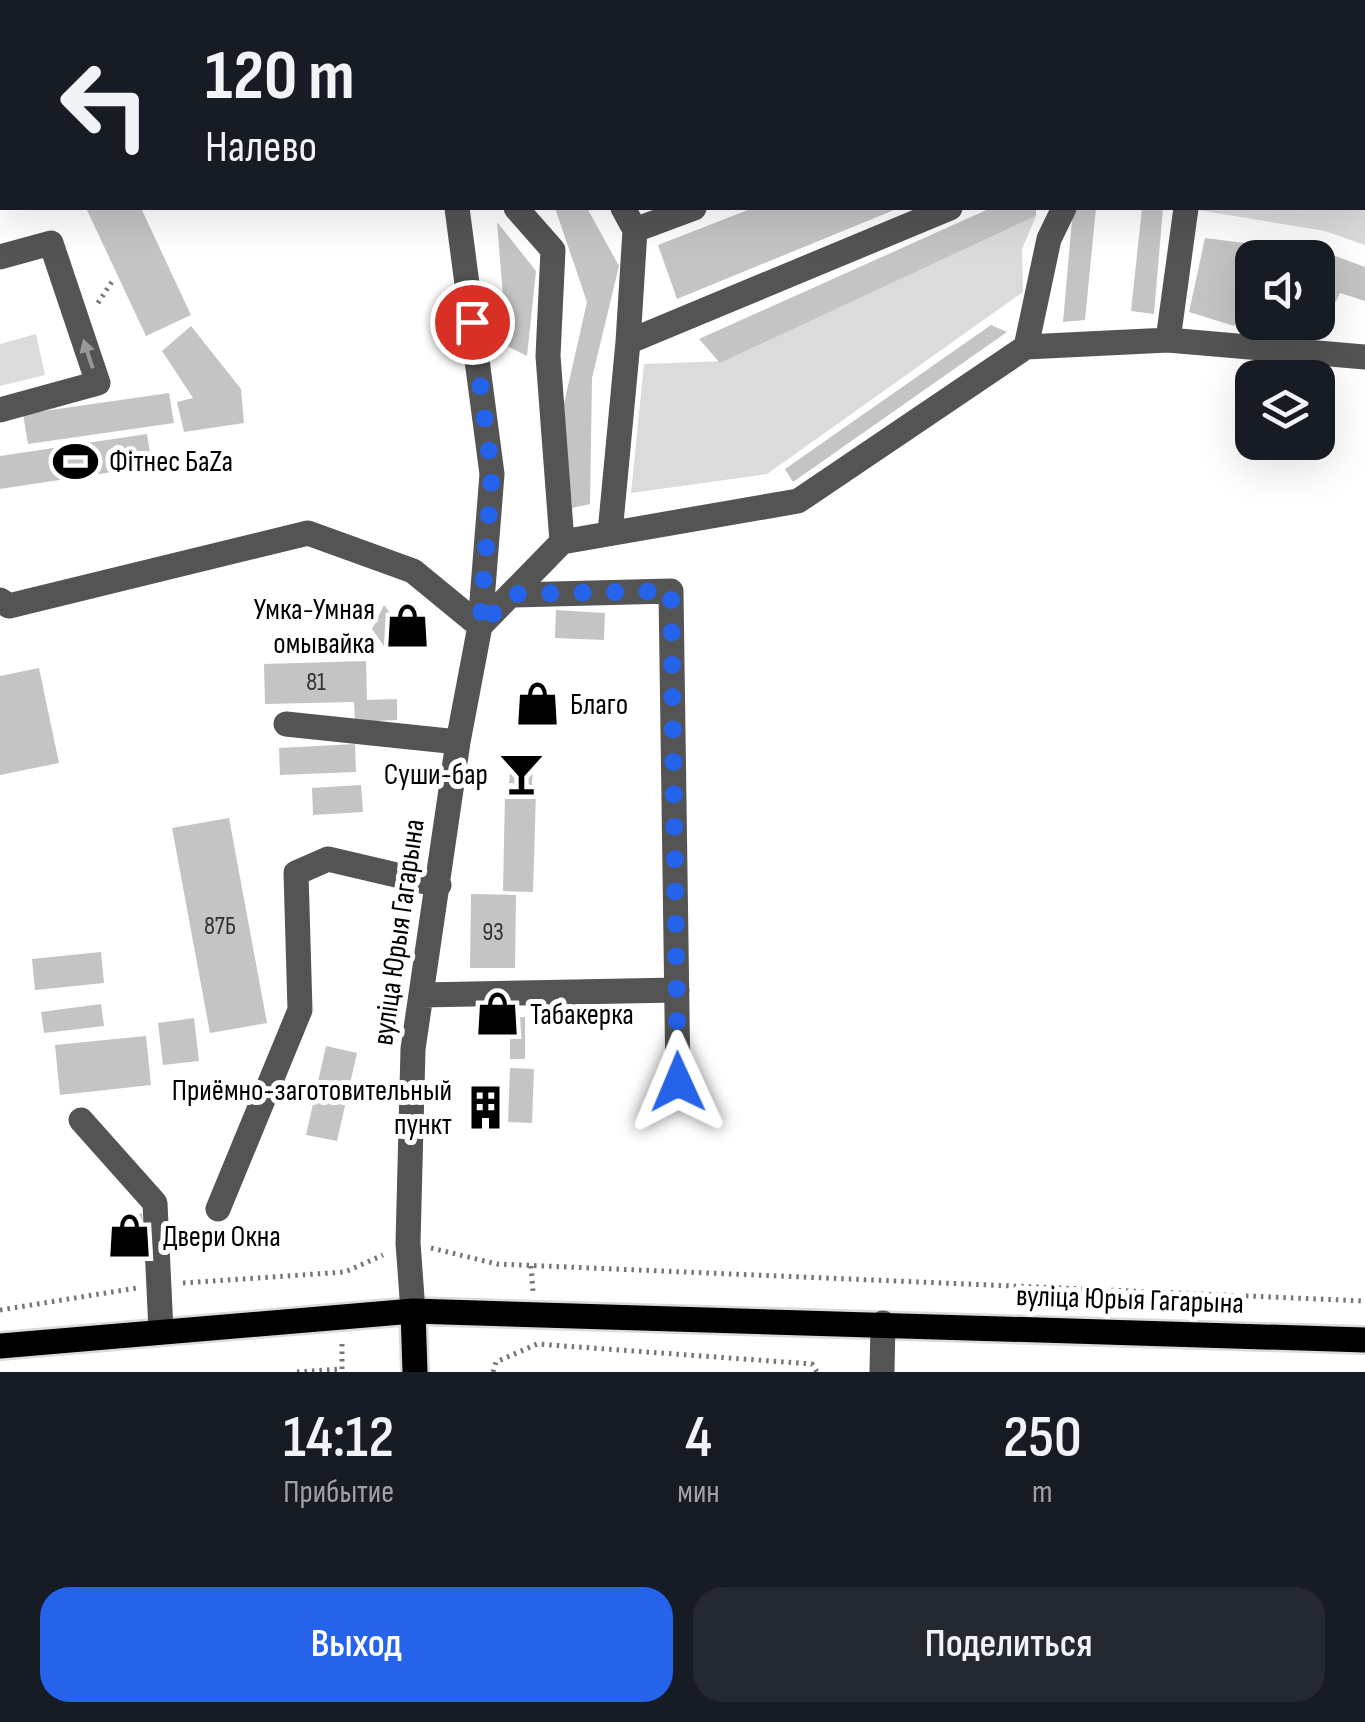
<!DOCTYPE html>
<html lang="ru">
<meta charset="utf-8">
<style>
:root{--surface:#171b24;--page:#242831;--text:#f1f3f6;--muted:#9ea1a6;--accent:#2563eb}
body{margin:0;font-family:"Sofia Sans Condensed",sans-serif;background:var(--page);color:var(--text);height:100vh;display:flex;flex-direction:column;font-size:38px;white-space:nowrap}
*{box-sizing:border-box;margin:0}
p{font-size:32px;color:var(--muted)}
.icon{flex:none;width:55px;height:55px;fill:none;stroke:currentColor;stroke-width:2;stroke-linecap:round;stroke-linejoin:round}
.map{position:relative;height:1372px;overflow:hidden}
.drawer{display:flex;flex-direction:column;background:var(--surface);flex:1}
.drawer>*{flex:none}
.banner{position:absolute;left:0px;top:0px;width:1365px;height:210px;box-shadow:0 10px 40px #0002;background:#171b24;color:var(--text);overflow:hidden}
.controls{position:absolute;left:1235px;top:240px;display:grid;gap:20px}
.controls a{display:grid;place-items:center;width:100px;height:100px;border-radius:20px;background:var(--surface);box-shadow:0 10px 40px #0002;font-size:50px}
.pin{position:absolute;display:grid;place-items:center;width:85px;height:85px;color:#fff;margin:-42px;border:5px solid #fff;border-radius:50%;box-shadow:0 2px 10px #0007}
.me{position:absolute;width:110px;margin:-55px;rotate:359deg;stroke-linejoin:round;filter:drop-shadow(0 0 8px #0008)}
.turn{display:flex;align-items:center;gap:35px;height:210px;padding:0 40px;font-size:45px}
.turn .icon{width:130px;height:130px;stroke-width:2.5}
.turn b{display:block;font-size:70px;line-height:85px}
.eta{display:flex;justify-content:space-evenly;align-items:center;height:170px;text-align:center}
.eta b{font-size:60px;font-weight:600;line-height:70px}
.action{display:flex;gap:20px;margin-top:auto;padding:20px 40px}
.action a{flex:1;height:115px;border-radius:30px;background:var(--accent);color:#fff;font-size:40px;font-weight:600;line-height:115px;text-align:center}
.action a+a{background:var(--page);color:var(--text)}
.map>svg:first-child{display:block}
.green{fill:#dbdbdb}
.building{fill:#c4c4c4}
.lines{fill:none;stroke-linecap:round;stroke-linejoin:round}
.major-casing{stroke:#dbdbdb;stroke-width:30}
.path{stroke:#767676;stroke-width:5;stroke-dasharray:2.5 5;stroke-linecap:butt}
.minor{stroke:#545454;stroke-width:25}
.major{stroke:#000;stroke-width:25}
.oneway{fill:#989898}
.route{stroke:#2563eb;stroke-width:18;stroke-dasharray:0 32.4}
.labels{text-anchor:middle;stroke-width:10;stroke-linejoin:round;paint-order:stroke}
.number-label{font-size:25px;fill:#313131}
.poi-label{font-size:30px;fill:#000;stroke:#fff;text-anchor:start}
.street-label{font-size:30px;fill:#000;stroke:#fff}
</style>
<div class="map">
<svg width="1365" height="1372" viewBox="0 0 1365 1372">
<rect width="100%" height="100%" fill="#fff"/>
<!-- green -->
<path class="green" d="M 1288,0 L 1365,0 L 1365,245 L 1325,231 L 1198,210 L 1362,208 L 1362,2 Z
M 1036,216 L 1022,249 L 1023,292 L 767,474 L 631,493 L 644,364 L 724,361 Z
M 36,334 L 45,375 L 0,386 L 0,344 Z"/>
<!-- building -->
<path class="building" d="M 86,208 L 141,208 L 191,315 L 146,336 Z
M 555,208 L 587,208 L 619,266 L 592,378 L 590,504 L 572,508 L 563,408 L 587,302 Z
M 753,208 L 899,208 L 677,299 L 658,245 Z
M 991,208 L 1036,208 L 1036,216 L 720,363 L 699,339 Z
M 1073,208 L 1096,208 L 1085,320 L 1063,322 Z
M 1142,208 L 1163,208 L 1154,314 L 1131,311 Z
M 497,222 L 536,271 L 527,356 L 507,346 Z
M 1205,238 L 1330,254 L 1365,267 L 1365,301 L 1340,293 L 1315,342 L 1275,331 L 1277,322 L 1318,322 L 1318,258 L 1252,258 L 1252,278 L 1234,326 L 1189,312 Z
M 991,325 L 1007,332 L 793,482 L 785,469 Z
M 191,326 L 241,389 L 244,423 L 184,432 L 177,402 L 193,398 L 162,351 Z
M 169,393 L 174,423 L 28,444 L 23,414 Z
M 147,434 L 152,466 L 0,489 L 0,456 Z
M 384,605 L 407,635 L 386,649 L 372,629 Z
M 556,610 L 605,613 L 604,640 L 555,638 Z
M 366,661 L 367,700 L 397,699 L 397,720 L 355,722 L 354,702 L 265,704 L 264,664 Z
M 39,668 L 59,763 L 0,775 L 0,676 Z
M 532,688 L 551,695 L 543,720 L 523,713 Z
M 355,744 L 356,772 L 280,775 L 279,748 Z
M 511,763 L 533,765 L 532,785 L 509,783 Z
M 361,785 L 363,812 L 313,815 L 312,788 Z
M 505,792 L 536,793 L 533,892 L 503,891 Z
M 229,818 L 267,1023 L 210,1033 L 172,828 Z
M 471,894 L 516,895 L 515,968 L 470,968 Z
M 101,952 L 104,983 L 35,990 L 32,959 Z
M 491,1003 L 505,1005 L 502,1024 L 489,1022 Z
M 101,1004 L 104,1026 L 44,1033 L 41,1012 Z
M 510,1017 L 525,1017 L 525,1059 L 510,1059 Z
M 194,1018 L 199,1061 L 163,1065 L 158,1023 Z
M 146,1036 L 151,1085 L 60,1095 L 55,1045 Z
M 326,1046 L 357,1053 L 337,1141 L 306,1135 Z
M 510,1068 L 534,1069 L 532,1123 L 508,1122 Z
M 471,1088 L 500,1088 L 499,1127 L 470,1127 Z
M 142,1213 L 145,1244 L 130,1255 L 111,1228 Z"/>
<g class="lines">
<defs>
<path id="major" d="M 413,1311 L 415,1372
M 0,1346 L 413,1311 L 1365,1340"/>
</defs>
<!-- major casing -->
<use href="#major" class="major-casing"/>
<!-- path -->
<path class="path" d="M 98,303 L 113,280
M 431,1248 L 497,1264 L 1365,1301
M 531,1266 L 533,1292
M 183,1283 L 345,1272 L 383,1255
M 0,1310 L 137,1288
M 342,1369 L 342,1342
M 297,1372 L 342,1369
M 493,1372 L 496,1362 L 537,1344 L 812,1364 L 817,1372"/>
<!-- minor -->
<path class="minor" d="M 419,0 L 420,2
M 485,0 L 485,2
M 562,2 L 567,0
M 756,2 L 762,0
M 979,2 L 985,0
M 1149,2 L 1150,0
M 1263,2 L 1264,0
M 0,51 L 2,51
M 516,208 L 553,250 L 548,356 L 562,542
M 623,208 L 635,230 L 628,342
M 635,230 L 694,208
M 0,257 L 51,243 L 98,383 L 0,410
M 1168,340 L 1186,208
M 1026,347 L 1049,239 L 1064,208
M 1257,348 L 1262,322
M 610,533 L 628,342 L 950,208
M 514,595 L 671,591 L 678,1082
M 0,600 L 9,606 L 308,533 L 413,571 L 480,626 L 562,542 L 798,501 L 1026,347 L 1168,340 L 1365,357
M 286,724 L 458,742
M 422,995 L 677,990
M 81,1120 L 155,1203 L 161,1331
M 218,1209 L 300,1010 L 296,873 L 328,859 L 439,885
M 413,1311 L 408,1243 L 413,1049 L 458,742 L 480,626 L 492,474 L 457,208
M 882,1372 L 883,1323"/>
<!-- major -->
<use href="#major" class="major"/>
</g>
<!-- one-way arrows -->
<defs><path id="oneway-solid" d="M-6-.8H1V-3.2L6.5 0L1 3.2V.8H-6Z" transform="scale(2.5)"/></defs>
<use class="oneway" href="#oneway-solid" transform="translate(88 354) rotate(-108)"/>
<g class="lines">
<!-- route -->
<path class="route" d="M 472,322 L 492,474 L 480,626 L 514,594 L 671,591 L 678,1082"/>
</g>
<!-- icons -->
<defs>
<symbol id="stadium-bare" viewBox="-9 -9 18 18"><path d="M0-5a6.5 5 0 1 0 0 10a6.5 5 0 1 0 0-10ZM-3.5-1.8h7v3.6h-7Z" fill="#000" stroke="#fff" stroke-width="2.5" paint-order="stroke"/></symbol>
<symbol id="shop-bare" viewBox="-9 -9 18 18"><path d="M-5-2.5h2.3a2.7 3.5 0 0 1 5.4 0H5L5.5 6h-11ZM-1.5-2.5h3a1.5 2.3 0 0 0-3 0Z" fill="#000" stroke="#fff" stroke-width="2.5" paint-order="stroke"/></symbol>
<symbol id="bar-bare" viewBox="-9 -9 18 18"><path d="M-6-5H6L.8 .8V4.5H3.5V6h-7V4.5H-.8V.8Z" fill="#000" stroke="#fff" stroke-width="2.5" paint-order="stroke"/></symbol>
<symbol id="building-bare" viewBox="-9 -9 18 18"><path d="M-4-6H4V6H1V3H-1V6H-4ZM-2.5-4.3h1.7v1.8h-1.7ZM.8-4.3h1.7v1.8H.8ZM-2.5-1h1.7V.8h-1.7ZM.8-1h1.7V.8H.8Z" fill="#000" stroke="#fff" stroke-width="2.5" paint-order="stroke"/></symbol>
</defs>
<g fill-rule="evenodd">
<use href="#stadium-bare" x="44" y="430" width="63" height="63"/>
<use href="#shop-bare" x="376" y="594" width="63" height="63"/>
<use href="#shop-bare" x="506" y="672" width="63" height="63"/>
<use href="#bar-bare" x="490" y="742" width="63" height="63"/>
<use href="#shop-bare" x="466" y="982" width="63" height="63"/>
<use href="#building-bare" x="454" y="1076" width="63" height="63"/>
<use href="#shop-bare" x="98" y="1204" width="63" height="63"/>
</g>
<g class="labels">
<!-- number labels -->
<g class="number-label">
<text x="316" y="690">81</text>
<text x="220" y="934">87Б</text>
<text x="493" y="940">93</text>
</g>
<!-- poi labels -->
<g class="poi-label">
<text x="109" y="471">Фітнес БаZa</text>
<text x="375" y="619" text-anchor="end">Умка-Умная<tspan x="375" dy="34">омывайка</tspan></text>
<text x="570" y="714">Благо</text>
<text x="488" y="784" text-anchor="end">Суши-бар</text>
<text x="530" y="1024">Табакерка</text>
<text x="452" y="1100" text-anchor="end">Приёмно-заготовительный<tspan x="452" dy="34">пункт</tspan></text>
<text x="163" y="1246">Двери Окна</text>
</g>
<!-- street labels -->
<g class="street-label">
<text transform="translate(398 932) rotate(-82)" y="10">вуліца Юрыя Гагарына</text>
<text transform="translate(1130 1299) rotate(2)" y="10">вуліца Юрыя Гагарына</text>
</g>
</g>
</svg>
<div class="controls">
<a><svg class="icon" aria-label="sound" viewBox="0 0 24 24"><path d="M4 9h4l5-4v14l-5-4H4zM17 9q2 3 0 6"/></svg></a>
<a><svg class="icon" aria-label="layers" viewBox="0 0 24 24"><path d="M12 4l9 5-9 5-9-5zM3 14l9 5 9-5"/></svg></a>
</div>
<div class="pin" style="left:472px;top:322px;background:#d93025"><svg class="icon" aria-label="arrive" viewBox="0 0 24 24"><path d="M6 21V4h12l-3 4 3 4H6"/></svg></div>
<svg class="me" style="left:678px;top:1082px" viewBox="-20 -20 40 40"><path d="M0-17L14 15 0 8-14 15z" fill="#2563eb" stroke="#fff" stroke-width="4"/></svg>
<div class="banner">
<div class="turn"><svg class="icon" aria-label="left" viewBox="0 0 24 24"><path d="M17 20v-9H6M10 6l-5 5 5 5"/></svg><div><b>120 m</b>Налево</div></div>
</div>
</div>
<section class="drawer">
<div class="eta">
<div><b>14:12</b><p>Прибытие</p></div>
<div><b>4</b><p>мин</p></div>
<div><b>250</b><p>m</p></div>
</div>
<div class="action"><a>Выход</a><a>Поделиться</a></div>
</section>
